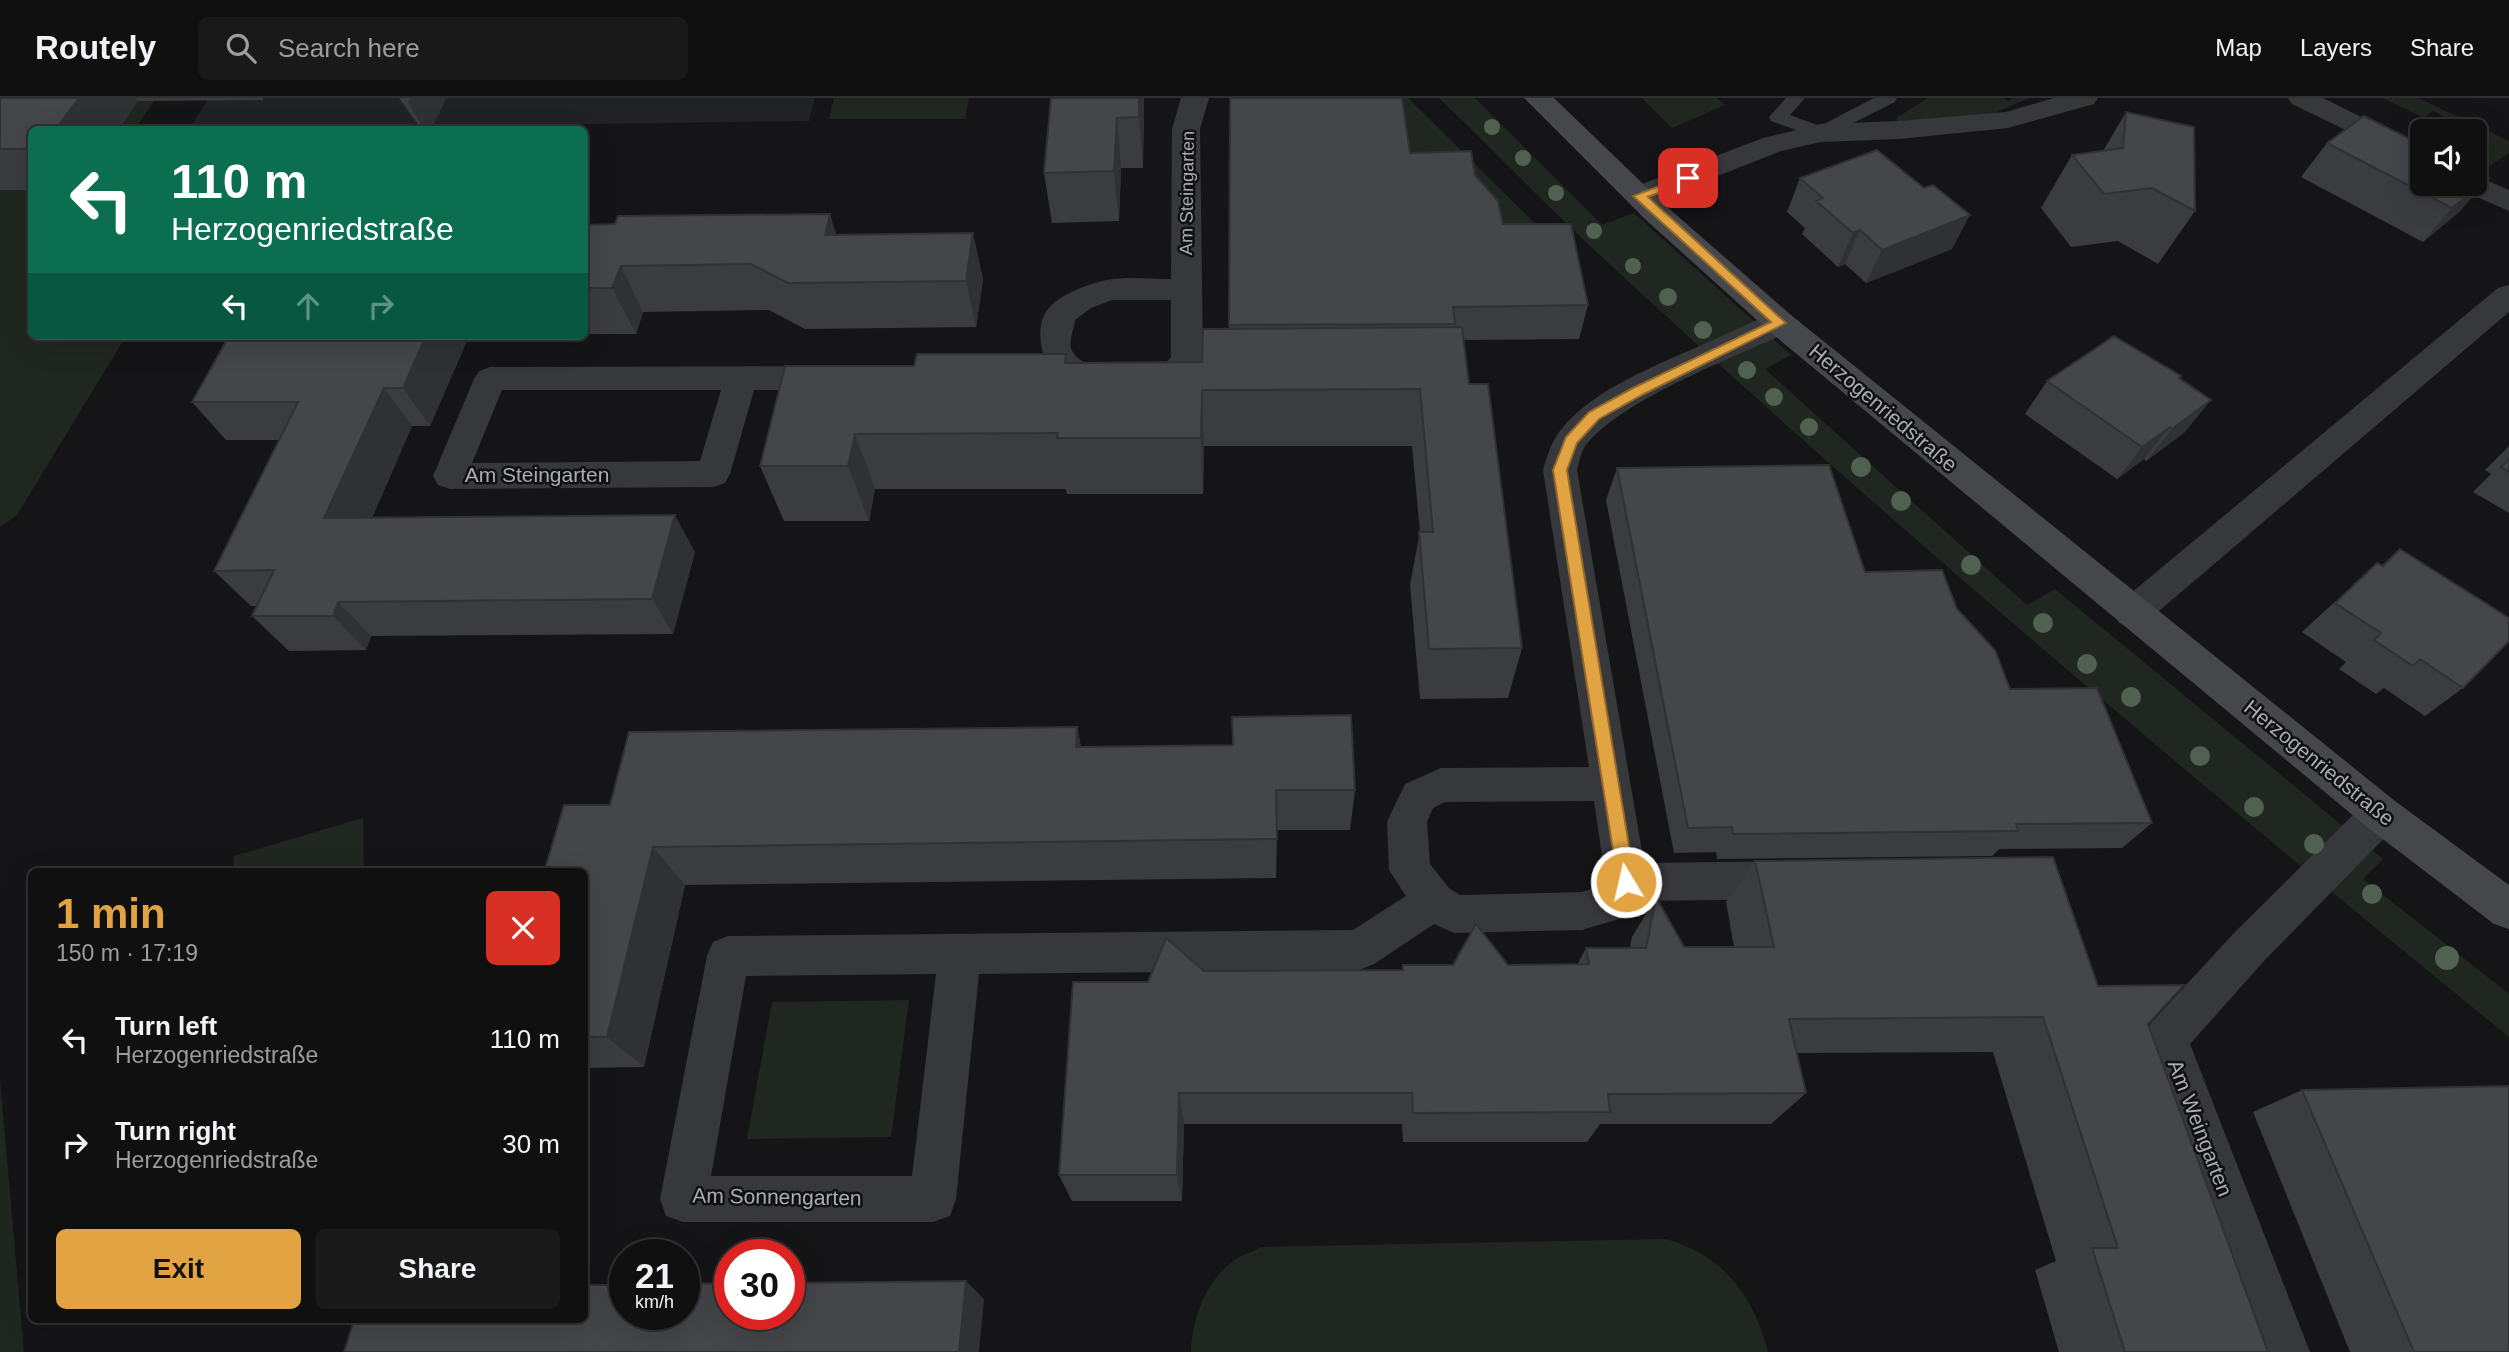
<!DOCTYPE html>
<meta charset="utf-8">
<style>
:root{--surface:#101011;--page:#19191a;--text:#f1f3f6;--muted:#9c9d9f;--line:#303031;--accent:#e2a342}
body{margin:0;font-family:Helvetica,sans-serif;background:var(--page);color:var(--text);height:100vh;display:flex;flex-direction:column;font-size:26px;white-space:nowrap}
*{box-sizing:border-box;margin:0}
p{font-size:23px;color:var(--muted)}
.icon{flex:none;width:38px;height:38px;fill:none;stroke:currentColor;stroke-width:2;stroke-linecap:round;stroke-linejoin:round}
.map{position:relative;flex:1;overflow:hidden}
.panel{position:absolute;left:28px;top:770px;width:560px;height:455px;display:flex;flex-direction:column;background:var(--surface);border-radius:10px;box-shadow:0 7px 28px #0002,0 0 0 2px var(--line)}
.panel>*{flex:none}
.banner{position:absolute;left:28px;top:28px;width:560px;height:214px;border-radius:10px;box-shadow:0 7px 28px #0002,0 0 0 2px var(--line);background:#0b6e4f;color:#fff;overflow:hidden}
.controls{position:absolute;left:2410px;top:21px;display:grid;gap:14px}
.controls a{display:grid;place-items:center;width:77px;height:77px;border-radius:10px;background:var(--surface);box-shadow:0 7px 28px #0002,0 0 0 2px var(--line);font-size:35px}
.speed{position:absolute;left:609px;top:1141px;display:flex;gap:14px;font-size:35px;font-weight:700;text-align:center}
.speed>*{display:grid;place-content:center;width:91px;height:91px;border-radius:50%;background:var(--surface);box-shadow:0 7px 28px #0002,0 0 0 2px var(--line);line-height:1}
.speed small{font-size:18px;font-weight:400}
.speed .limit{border:10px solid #d22;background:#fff;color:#111}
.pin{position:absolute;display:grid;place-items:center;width:60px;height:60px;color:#fff;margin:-30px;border-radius:14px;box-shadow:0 4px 10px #0006}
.me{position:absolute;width:77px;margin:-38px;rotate:351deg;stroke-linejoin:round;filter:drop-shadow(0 0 5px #0008)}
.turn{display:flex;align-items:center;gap:24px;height:147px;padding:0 28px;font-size:32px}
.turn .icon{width:91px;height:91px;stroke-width:2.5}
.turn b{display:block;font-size:49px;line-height:60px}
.lanes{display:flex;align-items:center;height:66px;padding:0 28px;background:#0003;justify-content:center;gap:35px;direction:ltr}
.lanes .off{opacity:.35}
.round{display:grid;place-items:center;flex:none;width:74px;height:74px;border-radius:10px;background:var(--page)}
.summary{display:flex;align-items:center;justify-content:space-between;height:119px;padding:0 28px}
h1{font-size:42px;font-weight:600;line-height:52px;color:var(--accent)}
.primary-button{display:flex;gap:14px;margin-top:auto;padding:14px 28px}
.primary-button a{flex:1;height:80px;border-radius:10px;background:var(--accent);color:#111;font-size:28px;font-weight:600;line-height:80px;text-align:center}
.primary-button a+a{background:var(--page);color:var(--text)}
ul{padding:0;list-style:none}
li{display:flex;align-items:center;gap:21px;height:105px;padding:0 28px}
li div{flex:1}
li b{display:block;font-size:26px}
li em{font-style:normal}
header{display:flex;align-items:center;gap:42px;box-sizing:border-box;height:98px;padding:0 35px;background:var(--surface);border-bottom:2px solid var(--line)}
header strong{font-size:33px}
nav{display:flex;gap:38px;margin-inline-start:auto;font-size:24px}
.search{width:490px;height:63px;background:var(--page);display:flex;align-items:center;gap:18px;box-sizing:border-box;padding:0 24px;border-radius:10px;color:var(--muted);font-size:26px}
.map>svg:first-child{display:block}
.built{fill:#212224}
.green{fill:#202720}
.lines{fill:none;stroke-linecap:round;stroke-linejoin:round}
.lane{fill:#37383c;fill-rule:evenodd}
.street{fill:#37383c;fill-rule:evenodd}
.secondary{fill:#45474b;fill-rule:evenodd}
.tree{fill:#506151}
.wall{fill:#3a3c40}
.shaded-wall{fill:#303134}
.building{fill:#44464a;stroke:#303134;stroke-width:2}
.route{fill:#e2a342;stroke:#936a2b;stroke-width:2}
.labels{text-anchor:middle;stroke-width:5;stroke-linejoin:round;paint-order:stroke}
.far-street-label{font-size:18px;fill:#a8adb6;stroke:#101012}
.street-label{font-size:21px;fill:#a8adb6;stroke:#101012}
</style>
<header>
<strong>Routely</strong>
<div class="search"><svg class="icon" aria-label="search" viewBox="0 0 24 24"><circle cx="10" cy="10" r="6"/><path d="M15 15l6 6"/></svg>Search here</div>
<nav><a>Map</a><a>Layers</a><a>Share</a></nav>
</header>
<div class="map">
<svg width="2509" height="1254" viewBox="0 0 2509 1254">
<rect width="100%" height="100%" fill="#151517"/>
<!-- built -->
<path class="built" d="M 209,0 L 815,0 L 809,23 L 520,27 L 510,32 L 189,32 Z"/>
<!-- green -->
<path class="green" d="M 0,0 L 156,0 L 135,31 L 32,32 L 32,238 L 126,238 L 17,417 L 0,429 Z
M 834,0 L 969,0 L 965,21 L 829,21 Z
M 1248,0 L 1408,0 L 1564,154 L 1563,160 Z
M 1439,0 L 1475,0 L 1602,127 L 1634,115 L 1791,257 L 1765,271 L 2027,507 L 2055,491 L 2383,761 L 2363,781 L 2509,896 L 2509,939 C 2195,683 1884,422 1587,145 C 1537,98 1489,48 1439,0 Z
M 1642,0 L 1717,0 L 1725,7 L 1672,30 Z
M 1928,0 L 2003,0 L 2009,3 L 2012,0 L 2030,0 L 1987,18 L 1898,24 L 1896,20 Z
M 2383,0 L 2418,0 L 2509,43 L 2509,55 L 2487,70 L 2475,64 L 2474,33 L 2445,33 L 2457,25 L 2433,13 L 2424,20 Z
M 363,720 L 364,773 L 233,773 L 234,758 Z
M 909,902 L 891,1039 L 747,1041 L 772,904 Z
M 0,982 L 24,1254 L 0,1254 Z
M 1666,1141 C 1723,1157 1754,1198 1768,1254 L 1191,1254 C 1192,1219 1207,1181 1236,1161 C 1244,1156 1254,1153 1262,1149 Z"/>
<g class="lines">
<!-- lane -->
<path class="lane" d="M 1786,0 L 1805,0 L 1790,17 L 1820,28 L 1874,0 L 1897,0 L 1895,4 L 1821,41 L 1771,23 L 1769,19 Z"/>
<!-- street -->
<path class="street" d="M 1181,0 L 1209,0 L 1200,31 L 1203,261 L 1188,283 C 1147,295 1120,302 1078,285 C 1071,283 1059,280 1054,275 C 1040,260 1034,226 1049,210 C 1061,196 1088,186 1107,182 C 1127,178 1151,181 1171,181 L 1172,31 ZM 1112,202 L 1171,202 L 1171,259 C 1156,280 1078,277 1071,250 C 1069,242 1074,230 1075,222 L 1091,210 Z
M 2054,0 L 2098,0 L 2094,6 L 2008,30 L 1899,41 L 1821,44 L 1781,53 L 1649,105 L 1639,107 L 1629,105 L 1624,98 L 1629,91 L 1763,40 L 1821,26 L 1899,23 L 2006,14 Z
M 2288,0 L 2323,0 L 2422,49 L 2422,69 L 2292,6 Z
M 2474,77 L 2509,92 L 2509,113 L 2463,93 L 2459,86 L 2474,86 Z
M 2509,187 L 2509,214 L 2145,525 L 2132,530 L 2119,525 L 2114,515 L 2119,505 L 2498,190 Z
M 1780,214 L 1791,217 L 1796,225 L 1791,233 C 1737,258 1622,301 1586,347 C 1581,354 1579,364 1577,372 L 1644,765 L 1792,763 L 1807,769 L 1813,782 L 1807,795 L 1792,801 L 1636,803 L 1622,820 L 1582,832 L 1454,835 L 1434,826 L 1374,866 L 1359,872 L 979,876 L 956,1101 L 950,1118 L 933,1124 L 683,1124 L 666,1118 L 660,1101 L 707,858 L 713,844 L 728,838 L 1353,832 L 1406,798 L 1389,772 L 1387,724 L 1405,686 L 1441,670 L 1589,669 L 1543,372 C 1547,359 1551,344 1560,333 C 1591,291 1664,264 1711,243 C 1733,233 1756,221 1780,214 ZM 1594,703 L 1605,778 L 1594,790 L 1582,794 L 1460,797 L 1449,790 L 1430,766 L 1427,724 L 1433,710 L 1445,704 ZM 936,876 L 912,1078 L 711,1078 L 746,878 Z
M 835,268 L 846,272 L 851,280 L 846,288 L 835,292 L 754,292 L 730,376 L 725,385 L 713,389 L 450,391 L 438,387 L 433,378 L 474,281 L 479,273 L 490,269 ZM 502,292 L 721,292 L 700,363 L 472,365 Z
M 2381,698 L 2395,703 L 2401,716 L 2395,729 L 2264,863 L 2190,946 L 2310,1254 L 2260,1254 L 2144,941 L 2150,926 L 2234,835 L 2367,703 Z"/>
<!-- secondary -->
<path class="secondary" d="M 1524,0 L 1554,0 L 1666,108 L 1791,217 L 2395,703 L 2509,787 L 2509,831 L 2494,826 L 2367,729 L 1769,233 L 1646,122 Z"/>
</g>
<!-- trees -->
<g class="tree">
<circle cx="1492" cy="29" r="8"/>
<circle cx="1523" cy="60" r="8"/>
<circle cx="1556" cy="95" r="8"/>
<circle cx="1594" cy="133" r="8"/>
<circle cx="1633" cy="168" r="8"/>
<circle cx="1668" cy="199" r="9"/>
<circle cx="1703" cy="232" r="9"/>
<circle cx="1747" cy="272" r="9"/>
<circle cx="1774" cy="299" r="9"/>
<circle cx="1809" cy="329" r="9"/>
<circle cx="1861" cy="369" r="10"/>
<circle cx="1901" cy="403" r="10"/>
<circle cx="1971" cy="467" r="10"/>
<circle cx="2043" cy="525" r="10"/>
<circle cx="2087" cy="566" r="10"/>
<circle cx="2131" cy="599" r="10"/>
<circle cx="2200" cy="658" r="10"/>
<circle cx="2254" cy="709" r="10"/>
<circle cx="2314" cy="746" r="10"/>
<circle cx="2372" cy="796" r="10"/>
<circle cx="2447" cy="860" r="12"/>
</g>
<!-- wall -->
<path class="wall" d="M 0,0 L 263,0 L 263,2 L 138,3 L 118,32 L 32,32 L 32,92 L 0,92 Z
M 399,0 L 446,0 L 431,32 L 422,32 Z
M 1051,0 L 1144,0 L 1143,70 L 1121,70 L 1119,123 L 1052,125 L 1044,75 Z
M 1230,0 L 1410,55 L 1475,77 L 1503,126 L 1588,207 L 1579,241 L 1464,242 L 1469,286 L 1522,550 L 1508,600 L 1420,601 L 1410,487 L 1420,434 L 1412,348 L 1204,348 L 1203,396 L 1067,396 L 1066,391 L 875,391 L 869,423 L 784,423 L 760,368 L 914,268 L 1067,265 L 1202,264 L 1229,231 Z
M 2126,14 L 2195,113 L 2158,166 L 2118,143 L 2071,149 L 2041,110 L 2072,57 L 2103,53 Z
M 2327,45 L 2489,80 L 2459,114 L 2423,144 L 2301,79 Z
M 1800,80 L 1952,151 L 1866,185 L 1845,166 L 1838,169 L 1802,136 L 1805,130 L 1787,114 Z
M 584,127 L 836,137 L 973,135 L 983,182 L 976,229 L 805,231 L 769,212 L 643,214 L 636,236 L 584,236 Z
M 469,238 L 430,328 L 412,328 L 372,420 L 695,454 L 673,536 L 371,538 L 366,552 L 289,553 L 252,518 L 257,508 L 251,508 L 214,473 L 279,342 L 226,342 L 192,304 Z
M 2180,281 L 2185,334 L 2146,363 L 2144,361 L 2117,381 L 2025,316 L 2047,283 Z
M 2509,348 L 2509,415 L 2473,394 L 2491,376 L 2485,372 Z
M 1617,370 L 1865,474 L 1957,511 L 2010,591 L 2152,725 L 2122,750 L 1999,751 L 1992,758 L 1717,761 L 1716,754 L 1674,755 L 1606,402 Z
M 2400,451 L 2463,590 L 2425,618 L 2384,590 L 2376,596 L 2339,571 L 2346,564 L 2302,534 L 2377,465 L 2382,467 Z
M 1077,629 L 1081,649 L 1355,692 L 1350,732 L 1277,732 L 1276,780 L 685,787 L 644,969 L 584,970 L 584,774 L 610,707 Z
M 1755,763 L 2098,888 L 2148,926 L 2268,1254 L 2059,1254 L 2035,1172 L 2056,1163 L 1993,954 L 1797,955 L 1806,995 L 1771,1026 L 1600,1026 L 1587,1044 L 1403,1044 L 1402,1026 L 1184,1026 L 1182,1103 L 1072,1103 L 1059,1077 L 1148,884 L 1204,873 L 1402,872 L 1403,867 L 1577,867 L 1586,850 L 1630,850 L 1632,839 L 1656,799 L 1684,849 L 1734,849 L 1726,804 Z
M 2302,992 L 2509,1254 L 2350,1254 L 2253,1014 Z"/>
<!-- shaded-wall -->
<path class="shaded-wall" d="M 79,0 L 136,0 L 138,3 L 118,32 L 55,32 Z
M 410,0 L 446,0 L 431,32 L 424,32 L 408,4 Z
M 1139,0 L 1144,0 L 1143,70 L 1139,19 Z
M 1117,20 L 1121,70 L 1119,123 L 1114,73 Z
M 2489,80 L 2459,114 L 2423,144 L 2452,110 Z
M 830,116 L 844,162 L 825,137 Z
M 1970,117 L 1952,151 L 1866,185 L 1882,152 Z
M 1860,132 L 1845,166 L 1838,169 L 1853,135 Z
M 973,135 L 983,182 L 976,229 L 966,183 Z
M 621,168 L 643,214 L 636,236 L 612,190 Z
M 426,238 L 469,238 L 430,328 L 403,290 Z
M 384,290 L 412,328 L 356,456 L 324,420 Z
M 1202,292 L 1204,348 L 1203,396 L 1201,340 Z
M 2211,302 L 2185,334 L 2146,363 L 2172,331 Z
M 2170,329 L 2144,361 L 2117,381 L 2142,349 Z
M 855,336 L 875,391 L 869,423 L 848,368 Z
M 675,417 L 695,454 L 673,536 L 652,501 Z
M 338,504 L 371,538 L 366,552 L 333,518 Z
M 1077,629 L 1085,671 L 1076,649 Z
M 653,749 L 685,787 L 644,969 L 607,939 Z
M 1179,995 L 1184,1026 L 1182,1103 L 1177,1077 Z
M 966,1183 L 984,1201 L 979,1254 L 959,1254 Z"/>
<!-- building -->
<path class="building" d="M 0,0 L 79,0 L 55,32 L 32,32 L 32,51 L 0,51 Z
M 1051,0 L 1139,0 L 1139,19 L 1117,20 L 1114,73 L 1044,75 Z
M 1230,0 L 1402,0 L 1410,55 L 1471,53 L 1475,77 L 1498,103 L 1503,126 L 1571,126 L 1588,207 L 1453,209 L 1455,226 L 1229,227 Z
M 2126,14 L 2194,29 L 2195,113 L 2152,90 L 2104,96 L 2072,57 L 2123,50 Z
M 2364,18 L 2422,47 L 2422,86 L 2474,86 L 2474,73 L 2489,80 L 2452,110 L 2327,45 Z
M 1877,52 L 1924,90 L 1933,87 L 1970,117 L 1882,152 L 1860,132 L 1853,135 L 1816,103 L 1823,100 L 1800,80 Z
M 830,116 L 825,137 L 973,135 L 966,183 L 788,185 L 751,166 L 621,168 L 612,190 L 584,190 L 584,127 L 615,126 L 618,118 Z
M 1462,229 L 1469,286 L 1488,286 L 1522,550 L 1429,551 L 1419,434 L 1433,434 L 1420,291 L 1202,292 L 1201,340 L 1057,340 L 1058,335 L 855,336 L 848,368 L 760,368 L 785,268 L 914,268 L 917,256 L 1066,256 L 1065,265 L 1202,264 L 1203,231 Z
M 229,238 L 426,238 L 403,290 L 384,290 L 324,420 L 675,417 L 652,501 L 338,504 L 333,518 L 252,518 L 274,472 L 214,473 L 298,304 L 192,304 Z
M 2114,238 L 2181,278 L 2179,280 L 2211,302 L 2172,331 L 2170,329 L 2142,349 L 2047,283 Z
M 2509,361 L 2509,374 L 2501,369 Z
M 1829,367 L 1865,474 L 1942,472 L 1957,511 L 1995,552 L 2010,591 L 2097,590 L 2152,725 L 2016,726 L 2018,733 L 1733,736 L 1732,729 L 1688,730 L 1617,370 Z
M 2400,451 L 2509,520 L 2509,543 L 2463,590 L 2420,561 L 2413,568 L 2374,542 L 2381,535 L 2335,505 L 2377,465 L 2383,468 Z
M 1351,617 L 1355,692 L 1276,692 L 1277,741 L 653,749 L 607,939 L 584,939 L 584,774 L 544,774 L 564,707 L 610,707 L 629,634 L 1077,629 L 1076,649 L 1233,647 L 1232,619 Z
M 2053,759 L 2098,888 L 2184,887 L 2148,926 L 2268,1254 L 2125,1254 L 2092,1150 L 2118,1150 L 2043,919 L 1789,921 L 1806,995 L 1608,996 L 1610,1014 L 1413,1015 L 1412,995 L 1179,995 L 1177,1077 L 1059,1077 L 1073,884 L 1148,884 L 1166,840 L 1204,873 L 1403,872 L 1403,867 L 1453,867 L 1476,826 L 1508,867 L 1589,866 L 1586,850 L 1646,850 L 1656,799 L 1684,849 L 1774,849 L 1755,763 Z
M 2509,988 L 2509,1254 L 2414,1254 L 2302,992 Z
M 966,1183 L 959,1254 L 344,1254 L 354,1222 L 584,1222 L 584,1187 L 625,1187 L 625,1216 L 684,1216 L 684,1186 L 730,1185 L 730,1216 L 789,1216 L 789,1185 Z"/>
<!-- route -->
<path class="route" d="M 1688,77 L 1693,80 L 1692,83 L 1648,99 L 1786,225 L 1642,297 L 1599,321 L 1577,345 L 1567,372 L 1635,784 L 1632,790 L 1626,792 L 1620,790 L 1618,784 L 1553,372 L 1566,339 L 1589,314 L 1633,290 L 1771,224 L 1633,98 Z"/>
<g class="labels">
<!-- far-street labels -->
<g class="far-street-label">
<text transform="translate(1187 95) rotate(-89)" y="6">Am Steingarten</text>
</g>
<!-- street labels -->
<g class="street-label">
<text transform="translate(1883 310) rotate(40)" y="7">Herzogenriedstraße</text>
<text x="537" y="384">Am Steingarten</text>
<text transform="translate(2319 665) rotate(39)" y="7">Herzogenriedstraße</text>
<text transform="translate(2200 1030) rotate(69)" y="7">Am Weingarten</text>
<text transform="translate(777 1099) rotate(1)" y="7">Am Sonnengarten</text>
</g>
</g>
</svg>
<div class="controls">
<a><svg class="icon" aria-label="sound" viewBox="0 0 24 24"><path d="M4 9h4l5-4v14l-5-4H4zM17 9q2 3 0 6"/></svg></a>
</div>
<div class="speed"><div>21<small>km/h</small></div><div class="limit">30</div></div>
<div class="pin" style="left:1688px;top:80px;background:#d93025"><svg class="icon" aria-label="arrive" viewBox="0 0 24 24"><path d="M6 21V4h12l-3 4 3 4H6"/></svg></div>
<svg class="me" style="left:1626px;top:784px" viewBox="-20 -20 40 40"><circle r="17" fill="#e2a342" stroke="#fff" stroke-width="3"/><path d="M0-11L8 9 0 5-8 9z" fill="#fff"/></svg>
<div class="banner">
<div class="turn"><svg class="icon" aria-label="left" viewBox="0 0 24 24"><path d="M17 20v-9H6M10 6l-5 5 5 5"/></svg><div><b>110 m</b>Herzogenriedstraße</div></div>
<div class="lanes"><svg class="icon" aria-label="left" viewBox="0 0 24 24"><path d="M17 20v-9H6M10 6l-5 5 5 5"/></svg><svg class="icon off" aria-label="ahead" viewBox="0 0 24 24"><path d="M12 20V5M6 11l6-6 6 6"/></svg><svg class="icon off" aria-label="right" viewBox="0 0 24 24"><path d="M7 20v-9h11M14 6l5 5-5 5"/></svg></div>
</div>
<section class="panel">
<div class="summary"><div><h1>1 min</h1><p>150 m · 17:19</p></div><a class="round" style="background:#d93025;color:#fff"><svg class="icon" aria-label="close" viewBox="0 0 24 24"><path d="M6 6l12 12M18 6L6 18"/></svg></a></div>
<ul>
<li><svg class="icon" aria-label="left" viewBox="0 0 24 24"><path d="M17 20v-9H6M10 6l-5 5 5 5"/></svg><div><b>Turn left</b><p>Herzogenriedstraße</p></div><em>110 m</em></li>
<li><svg class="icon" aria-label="right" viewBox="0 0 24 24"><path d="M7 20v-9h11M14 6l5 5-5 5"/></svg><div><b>Turn right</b><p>Herzogenriedstraße</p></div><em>30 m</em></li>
</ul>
<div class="primary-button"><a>Exit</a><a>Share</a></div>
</section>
</div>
